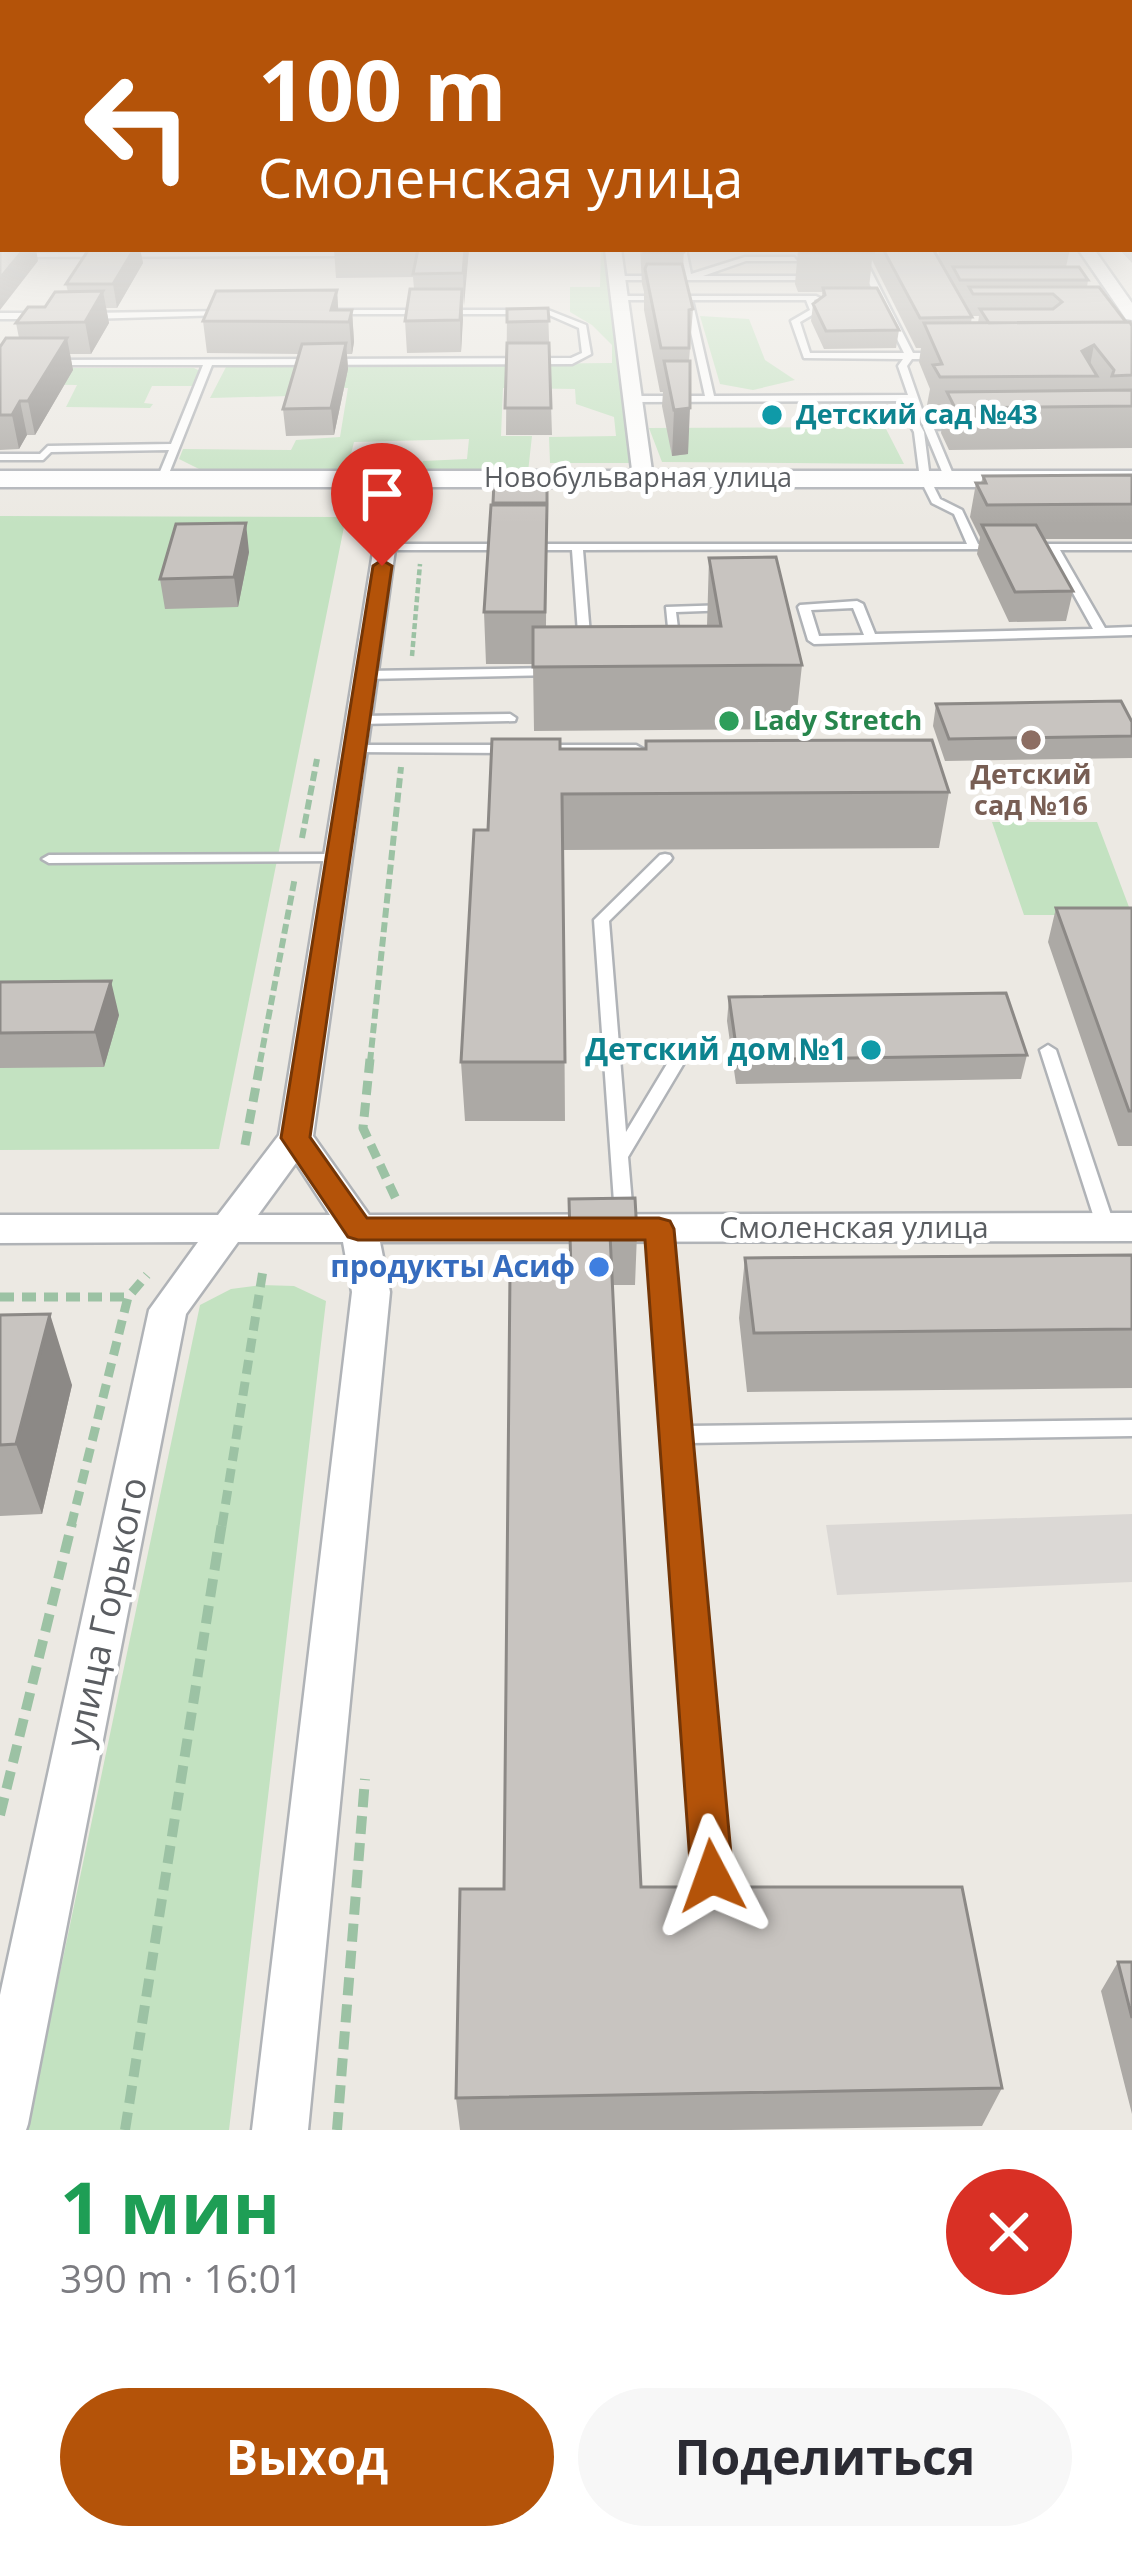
<!DOCTYPE html>
<html lang="ru">
<meta charset="utf-8">
<style>
:root{--surface:#fff;--page:#f7f7f7;--text:#2b2b33;--muted:#7c7c81;--accent:#b45309}
body{margin:0;font-family:"Open Sans",sans-serif;background:var(--page);color:var(--text);height:100vh;display:flex;flex-direction:column;font-size:45px;white-space:nowrap}
*{box-sizing:border-box;margin:0}
p{font-size:39px;color:var(--muted)}
.icon{flex:none;width:66px;height:66px;fill:none;stroke:currentColor;stroke-width:2;stroke-linecap:round;stroke-linejoin:round}
.map{position:relative;height:2130px;overflow:hidden}
.drawer{display:flex;flex-direction:column;background:var(--surface);flex:1}
.drawer>*{flex:none}
.guide{position:absolute;left:0px;top:0px;width:1134px;height:252px;box-shadow:0 12px 48px #0002;background:#b45309;color:#fff;overflow:hidden}
.pin{position:absolute;display:grid;place-items:center;width:102px;height:102px;color:#fff;margin:-123px -51px;border-radius:50% 50% 50% 0;rotate:-45deg;box-shadow:0 0 12px #0007}
.pin .icon{rotate:45deg}
.me{position:absolute;width:132px;margin:-66px;rotate:356deg;stroke-linejoin:round;filter:drop-shadow(0 0 9px #0008)}
.turn{display:flex;align-items:center;gap:42px;height:252px;padding:0 60px;font-size:54px}
.turn .icon{width:156px;height:156px;stroke-width:2.5}
.turn b{display:block;font-size:84px;line-height:102px}
.round{display:grid;place-items:center;flex:none;width:126px;height:126px;border-radius:63px;background:var(--page)}
.summary{display:flex;align-items:center;justify-content:space-between;height:204px;padding:0 60px}
h1{font-size:72px;font-weight:700;line-height:90px;color:#1e9e55}
.primary-button{display:flex;gap:24px;margin-top:auto;padding:24px 60px}
.primary-button a{flex:1;height:138px;border-radius:72px;background:var(--accent);color:#fff;font-size:48px;font-weight:700;line-height:138px;text-align:center}
.primary-button a+a{background:var(--page);color:var(--text)}
.map>svg:first-child{display:block}
.industrial{fill:#dbd8d5}
.green{fill:#c3e2c1}
.lines{fill:none;stroke-linecap:round;stroke-linejoin:round}
.lane-casing{stroke:#b0b3b7;stroke-width:5}
.street-casing{stroke:#b0b3b7;stroke-width:5}
.secondary-casing{stroke:#afb2b7;stroke-width:5}
.path-far3{stroke:#9cc2a4;stroke-width:4.5;stroke-dasharray:6 3;stroke-linecap:butt}
.path-far2{stroke:#9cc2a4;stroke-width:6;stroke-dasharray:10 4.5;stroke-linecap:butt}
.path-far1{stroke:#9cc2a4;stroke-width:9;stroke-dasharray:14 8;stroke-linecap:butt}
.path{stroke:#9cc2a4;stroke-width:10;stroke-dasharray:18 9;stroke-linecap:butt}
.lane{fill:#fff;fill-rule:evenodd}
.street{fill:#fff;fill-rule:evenodd}
.secondary{fill:#fff;fill-rule:evenodd}
.wall{fill:#aca9a5;fill-rule:evenodd}
.shaded-wall{fill:#8c8986}
.building{fill:#c8c4c0;stroke:#8c8986;stroke-width:3}
.route{fill:#b45309;stroke:#753606;stroke-width:3}
.culture-dot{fill:#0f9aa8;stroke:#fff;stroke-width:4.5}
.leisure-dot{fill:#2e9e5b;stroke:#fff;stroke-width:4.5}
.education-dot{fill:#8d6e63;stroke:#fff;stroke-width:4.5}
.shop-dot{fill:#3f7fe0;stroke:#fff;stroke-width:4.5}
.labels{text-anchor:middle;stroke-width:10;stroke-linejoin:round;paint-order:stroke}
.far-culture-label{font-size:27px;font-weight:bold;fill:#0d838f;stroke:#fff;text-anchor:start}
.far-street-label{font-size:27px;fill:#5b5e62;stroke:#fff}
.far-leisure-label{font-size:27px;font-weight:bold;fill:#27864d;stroke:#fff;text-anchor:start}
.far-education-label{font-size:27px;font-weight:bold;fill:#785e54;stroke:#fff}
.culture-label{font-size:30px;font-weight:bold;fill:#0d838f;stroke:#fff;text-anchor:end}
.street-label{font-size:30px;fill:#5b5e62;stroke:#fff}
.shop-label{font-size:30px;font-weight:bold;fill:#366cbe;stroke:#fff;text-anchor:end}
.near-street-label{font-size:36px;fill:#5b5e62;stroke:#fff}
</style>
<div class="map">
<svg width="1132" height="2130" viewBox="0 0 1132 2130">
<rect width="100%" height="100%" fill="#ece9e3"/>
<!-- industrial -->
<path class="industrial" d="M 1132,1514 L 1132,1582 L 837,1595 L 826,1525 Z"/>
<!-- green -->
<path class="green" d="M 601,251 L 609,251 L 633,463 L 550,463 L 549,437 L 616,436 L 614,417 L 576,404 L 575,389 L 503,388 L 501,436 L 532,436 L 528,472 L 419,472 L 423,461 L 467,459 L 469,439 L 354,442 L 349,462 L 385,464 L 382,473 L 201,470 L 179,459 L 183,449 L 291,450 L 296,440 L 340,437 L 348,388 L 293,387 L 290,396 L 210,398 L 226,367 L 612,363 L 612,345 L 592,325 L 570,312 L 570,287 L 600,287 Z
M 700,316 L 749,319 L 765,360 L 795,380 L 753,390 L 720,384 Z
M 0,368 L 194,368 L 200,371 L 194,386 L 152,386 L 144,403 L 153,404 L 150,408 L 66,407 L 77,385 L 0,384 Z
M 885,427 L 904,464 L 662,462 L 649,428 Z
M 0,516 L 346,517 L 219,1149 L 0,1150 Z
M 992,822 L 1097,822 L 1132,915 L 1024,915 Z
M 261,1285 L 294,1286 L 326,1301 L 229,2130 L 27,2130 L 200,1305 L 231,1289 Z"/>
<g class="lines">
<defs>
<path id="lane" d="M 678,249 L 686,249 L 691,274 L 745,257 L 794,257 L 797,261 L 746,261 L 703,276 L 814,276 L 818,278 L 814,280 L 617,280 L 613,278 L 617,276 L 684,276 Z
M 858,249 L 866,249 L 868,265 L 913,353 L 937,353 L 941,356 L 937,359 L 912,359 L 907,366 L 923,412 L 918,421 L 924,432 L 930,479 L 940,499 L 962,510 L 978,544 L 999,544 L 1004,547 L 1003,549 L 583,550 L 591,647 L 585,651 L 579,647 L 572,550 L 386,550 L 381,547 L 386,544 L 967,544 L 954,514 L 932,503 L 920,479 L 914,432 L 908,421 L 913,412 L 909,401 L 632,402 L 627,399 L 632,396 L 705,396 L 684,300 L 616,300 L 619,296 L 816,296 L 820,298 L 814,300 L 819,311 L 800,322 L 810,353 L 904,353 L 860,265 ZM 692,300 L 806,300 L 810,310 L 791,321 L 804,358 L 903,359 L 898,366 L 908,395 L 714,396 Z
M 356,252 L 353,256 L 0,257 L 0,253 Z
M 331,310 L 548,310 L 586,325 L 591,354 L 572,364 L 212,365 L 166,481 L 157,479 L 169,450 L 51,452 L 43,460 L 0,460 L 0,454 L 40,454 L 48,446 L 171,444 L 203,365 L 46,365 L 46,361 L 49,360 L 571,358 L 582,353 L 579,328 L 547,314 L 334,314 Z
M 227,311 L 224,315 L 88,319 L 84,316 L 88,313 Z
M 0,313 L 44,313 L 48,316 L 44,319 L 0,319 Z
M 960,423 L 965,426 L 963,428 L 934,429 L 955,479 L 950,482 L 945,479 L 923,426 L 928,423 Z
M 1025,544 L 1132,544 L 1132,550 L 1060,550 L 1105,628 L 1132,627 L 1132,635 L 814,644 L 808,640 L 798,607 L 800,605 L 857,601 L 863,604 L 875,634 L 1093,629 L 1049,550 L 1021,549 L 1020,547 ZM 853,608 L 864,635 L 819,636 L 811,610 Z
M 728,605 L 734,608 L 732,610 L 676,612 L 680,645 L 670,648 L 666,607 Z
M 551,668 L 557,672 L 555,675 L 366,679 L 360,675 L 366,671 Z
M 510,714 L 516,718 L 515,721 L 359,724 L 353,720 L 359,716 Z
M 355,745 L 510,745 L 517,749 L 510,753 L 350,752 L 350,746 Z
M 542,745 L 636,745 L 643,749 L 636,753 L 537,752 L 535,749 Z
M 338,854 L 343,855 L 345,858 L 343,861 L 49,863 L 42,859 L 49,855 Z
M 665,854 L 670,855 L 672,858 L 670,861 L 609,921 L 626,1132 L 673,1054 L 679,1053 L 687,1058 L 628,1157 L 633,1216 L 630,1221 L 618,1221 L 615,1216 L 594,920 L 660,855 Z
M 1048,1045 L 1056,1050 L 1115,1227 L 1112,1232 L 1100,1232 L 1097,1227 L 1040,1050 Z
M 659,1222 L 665,1224 L 668,1229 L 688,1426 L 1132,1420 L 1132,1436 L 690,1443 L 725,1876 L 721,1885 L 712,1889 L 703,1885 L 699,1876 L 669,1435 L 650,1229 L 653,1224 Z"/>
<path id="street" d="M 605,249 L 621,249 L 653,478 L 643,484 L 633,478 Z
M 1078,249 L 1094,249 L 1132,303 L 1132,320 L 1126,319 Z
M 395,472 L 405,478 L 313,1136 L 369,1215 L 1132,1213 L 1132,1241 L 380,1242 L 390,1292 L 308,2130 L 252,2130 L 352,1292 L 343,1242 L 238,1242 L 186,1314 L 28,2124 L 26,2130 L 0,2130 L 0,1995 L 149,1310 L 198,1242 L 0,1243 L 0,1215 L 218,1215 L 279,1135 L 385,478 ZM 296,1163 L 330,1215 L 258,1215 Z"/>
<path id="secondary" d="M 0,471 L 1132,471 L 1132,487 L 0,487 Z"/>
</defs>
<!-- lane casing -->
<use href="#lane" class="lane-casing"/>
<!-- street casing -->
<use href="#street" class="street-casing"/>
<!-- secondary casing -->
<use href="#secondary" class="secondary-casing"/>
<!-- path-far3 -->
<path class="path-far3" d="M 412,656 L 420,564"/>
<!-- path-far2 -->
<path class="path-far2" d="M 302,838 L 317,759
M 260,1062 L 295,877
M 370,1062 L 401,767"/>
<!-- path-far1 -->
<path class="path-far1" d="M 370,1059 L 363,1128 L 396,1199
M 245,1145 L 261,1059
M 0,1297 L 128,1297
M 71,1526 L 128,1297 L 147,1275
M 222,1526 L 263,1270"/>
<!-- path -->
<path class="path" d="M 0,1815 L 72,1523
M 125,2130 L 222,1523
M 337,2130 L 365,1779"/>
<!-- lane -->
<use href="#lane" class="lane"/>
<!-- street -->
<use href="#street" class="street"/>
<!-- secondary -->
<use href="#secondary" class="secondary"/>
</g>
<!-- wall -->
<path class="wall" d="M 1131,226 L 1132,226 L 1132,263 L 1119,249 L 1131,249 Z
M 89,249 L 140,249 L 143,263 L 117,308 L 106,308 L 109,323 L 91,354 L 70,354 L 73,370 L 35,435 L 27,435 L 19,449 L 0,450 L 0,347 L 19,338 L 16,323 L 68,292 L 66,284 Z
M 334,249 L 469,249 L 463,306 L 461,352 L 407,353 L 405,321 L 414,289 L 413,277 L 336,278 Z
M 640,249 L 684,249 L 683,269 L 693,309 L 689,361 L 688,454 L 672,456 L 662,406 L 663,392 L 660,392 L 644,310 L 644,292 L 642,284 Z
M 798,249 L 933,249 L 938,258 L 939,249 L 1070,249 L 1066,267 L 1088,280 L 1087,287 L 1132,326 L 1132,448 L 949,450 L 941,433 L 943,418 L 934,418 L 927,405 L 930,389 L 919,362 L 921,348 L 916,348 L 872,260 L 869,288 L 899,330 L 896,348 L 824,349 L 811,321 L 813,304 L 822,298 L 822,292 L 798,292 L 795,284 ZM 972,316 L 979,316 L 978,323 L 971,323 Z
M 337,290 L 338,310 L 352,310 L 354,342 L 352,354 L 347,354 L 348,369 L 334,435 L 286,436 L 283,409 L 299,354 L 207,353 L 203,321 Z
M 548,308 L 552,435 L 506,435 L 507,309 Z
M 1132,475 L 1132,539 L 1044,539 L 1073,591 L 1066,621 L 1009,622 L 977,554 L 980,537 L 970,517 L 976,483 L 981,483 L 983,476 Z
M 547,482 L 546,627 L 707,626 L 709,558 L 802,665 L 795,729 L 534,731 L 533,664 L 486,664 L 484,612 L 494,483 Z
M 249,552 L 238,607 L 165,609 L 160,579 Z
M 936,704 L 1132,722 L 1132,758 L 945,761 L 933,726 Z
M 560,749 L 949,792 L 939,848 L 563,850 L 565,1121 L 465,1121 L 461,1062 L 488,830 Z
M 1056,908 L 1132,908 L 1132,1146 L 1118,1146 L 1048,942 Z
M 0,982 L 119,1015 L 104,1067 L 0,1068 Z
M 729,997 L 1027,1055 L 1021,1079 L 736,1084 L 727,1021 Z
M 569,1199 L 637,1234 L 635,1285 L 612,1285 L 641,1887 L 1002,2088 L 982,2126 L 730,2130 L 460,2130 L 456,2098 L 504,1889 L 570,1272 Z
M 1132,1255 L 1132,1388 L 747,1392 L 739,1318 L 745,1258 Z
M 0,1315 L 72,1385 L 42,1514 L 0,1516 Z
M 1118,1962 L 1132,1962 L 1132,2114 L 1101,1991 Z"/>
<!-- shaded-wall -->
<path class="shaded-wall" d="M 24,249 L 36,249 L 38,261 L 0,310 L 0,278 Z
M 134,249 L 140,249 L 143,263 L 117,308 L 113,284 Z
M 465,249 L 469,249 L 464,306 L 463,273 Z
M 462,289 L 463,320 L 461,352 L 460,320 Z
M 337,290 L 339,322 L 331,310 Z
M 103,291 L 109,323 L 91,354 L 85,322 Z
M 352,310 L 354,342 L 352,354 L 349,322 Z
M 67,338 L 73,370 L 35,435 L 28,401 Z
M 346,343 L 348,369 L 334,435 L 331,408 Z
M 1094,345 L 1088,376 L 1082,351 Z
M 20,401 L 27,435 L 19,449 L 12,415 Z
M 690,408 L 688,454 L 672,456 L 674,410 Z
M 246,523 L 249,552 L 238,607 L 234,577 Z
M 111,981 L 119,1015 L 104,1067 L 95,1032 Z
M 50,1314 L 72,1385 L 42,1514 L 16,1444 Z"/>
<!-- building -->
<path class="building" d="M 0,238 L 3,238 L 3,249 L 24,249 L 0,278 Z
M 89,249 L 134,249 L 113,284 L 66,284 Z
M 418,249 L 465,249 L 463,273 L 413,274 Z
M 644,249 L 684,249 L 684,252 L 644,252 Z
M 800,249 L 872,249 L 873,252 L 801,252 Z
M 883,249 L 933,249 L 972,317 L 920,318 Z
M 647,264 L 682,264 L 693,309 L 689,310 L 689,348 L 661,348 L 645,269 Z
M 953,267 L 1079,267 L 1088,280 L 960,280 Z
M 969,287 L 1099,287 L 1126,322 L 989,323 L 980,309 L 1053,309 L 1062,302 L 1053,294 L 973,294 Z
M 823,288 L 877,288 L 899,330 L 826,331 L 813,304 L 825,295 Z
M 410,289 L 462,289 L 460,320 L 405,321 Z
M 337,290 L 331,310 L 352,310 L 349,322 L 203,321 L 216,291 Z
M 103,291 L 85,322 L 16,323 L 28,307 L 45,307 L 55,292 Z
M 548,308 L 549,321 L 507,322 L 507,309 Z
M 1130,322 L 1132,326 L 1132,375 L 1112,376 L 1114,370 L 1094,345 L 1082,351 L 1097,376 L 940,377 L 933,365 L 942,364 L 924,323 Z
M 6,338 L 67,338 L 28,401 L 20,401 L 12,415 L 0,415 L 0,347 Z
M 346,343 L 331,408 L 283,409 L 302,344 Z
M 507,343 L 549,343 L 551,408 L 505,408 Z
M 664,361 L 690,361 L 690,408 L 674,410 Z
M 1132,390 L 1132,406 L 955,408 L 947,392 Z
M 1132,475 L 1132,504 L 987,505 L 976,483 L 986,483 L 983,476 Z
M 547,482 L 547,503 L 493,503 L 494,483 Z
M 491,505 L 547,505 L 545,612 L 484,612 Z
M 246,523 L 234,577 L 160,579 L 176,524 Z
M 982,525 L 1036,525 L 1073,591 L 1015,592 Z
M 776,557 L 802,665 L 533,667 L 533,627 L 721,626 L 709,558 Z
M 1121,701 L 1132,722 L 1132,736 L 949,739 L 936,704 Z
M 492,739 L 560,739 L 560,749 L 646,749 L 646,741 L 932,740 L 949,792 L 562,794 L 565,1062 L 461,1062 L 474,830 L 488,830 Z
M 1056,908 L 1132,908 L 1132,1111 L 1129,1111 Z
M 111,981 L 95,1032 L 0,1033 L 0,982 Z
M 1006,993 L 1027,1055 L 738,1060 L 729,997 Z
M 635,1198 L 637,1234 L 610,1234 L 641,1887 L 962,1887 L 1002,2088 L 456,2098 L 460,1889 L 504,1889 L 510,1272 L 571,1272 L 569,1199 Z
M 1132,1255 L 1132,1329 L 754,1333 L 745,1258 Z
M 50,1314 L 16,1444 L 0,1445 L 0,1315 Z
M 1118,1962 L 1132,1962 L 1132,2018 Z"/>
<!-- sky -->
<linearGradient id="sky" x2="0" y2="1"><stop stop-color="#8ec2ee"/><stop offset="0.43" stop-color="#f6f5f2"/><stop offset="1" stop-color="#f6f5f2" stop-opacity="0"/></linearGradient>
<rect width="1132" height="524" fill="url(#sky)"/>
<!-- route -->
<path class="route" d="M 382,560 L 392,566 L 310,1137 L 367,1218 L 659,1218 L 670,1221 L 674,1229 L 733,1876 L 727,1891 L 712,1897 L 697,1891 L 691,1876 L 645,1240 L 358,1240 L 348,1237 L 281,1138 L 373,566 Z"/>
<!-- markers -->
<g class="culture-dot">
<circle cx="772" cy="415" r="12"/>
<circle cx="871" cy="1050" r="12"/>
</g>
<circle class="leisure-dot" cx="729" cy="721" r="12"/>
<circle class="education-dot" cx="1031" cy="740" r="12"/>
<circle class="shop-dot" cx="599" cy="1267" r="12"/>
<g class="labels">
<!-- far-culture labels -->
<g class="far-culture-label">
<text x="796" y="424">Детский сад №43</text>
</g>
<!-- far-street labels -->
<g class="far-street-label">
<text x="638" y="487">Новобульварная улица</text>
</g>
<!-- far-leisure labels -->
<g class="far-leisure-label">
<text x="753" y="730">Lady Stretch</text>
</g>
<!-- far-education labels -->
<g class="far-education-label">
<text x="1031" y="784">Детский<tspan x="1031" dy="31">сад №16</tspan></text>
</g>
<!-- culture labels -->
<g class="culture-label">
<text x="847" y="1060">Детский дом №1</text>
</g>
<!-- street labels -->
<g class="street-label">
<text x="854" y="1238">Смоленская улица</text>
</g>
<!-- shop labels -->
<g class="shop-label">
<text x="575" y="1277">продукты Асиф</text>
</g>
<!-- near-street labels -->
<g class="near-street-label">
<text transform="translate(106 1612) rotate(-78)" y="13">улица Горького</text>
</g>
</g>
</svg>
<div class="pin" style="left:382px;top:566px;background:#d93025"><svg class="icon" aria-label="arrive" viewBox="0 0 24 24"><path d="M6 21V4h12l-3 4 3 4H6"/></svg></div>
<svg class="me" style="left:712px;top:1876px" viewBox="-20 -20 40 40"><path d="M0-17L14 15 0 8-14 15z" fill="#b45309" stroke="#fff" stroke-width="4"/></svg>
<div class="guide">
<div class="turn"><svg class="icon" aria-label="left" viewBox="0 0 24 24"><path d="M17 20v-9H6M10 6l-5 5 5 5"/></svg><div><b>100 m</b>Смоленская улица</div></div>
</div>
</div>
<section class="drawer">
<div class="summary"><div><h1>1 мин</h1><p>390 m · 16:01</p></div><a class="round" style="background:#d93025;color:#fff"><svg class="icon" aria-label="close" viewBox="0 0 24 24"><path d="M6 6l12 12M18 6L6 18"/></svg></a></div>
<div class="primary-button"><a>Выход</a><a>Поделиться</a></div>
</section>
